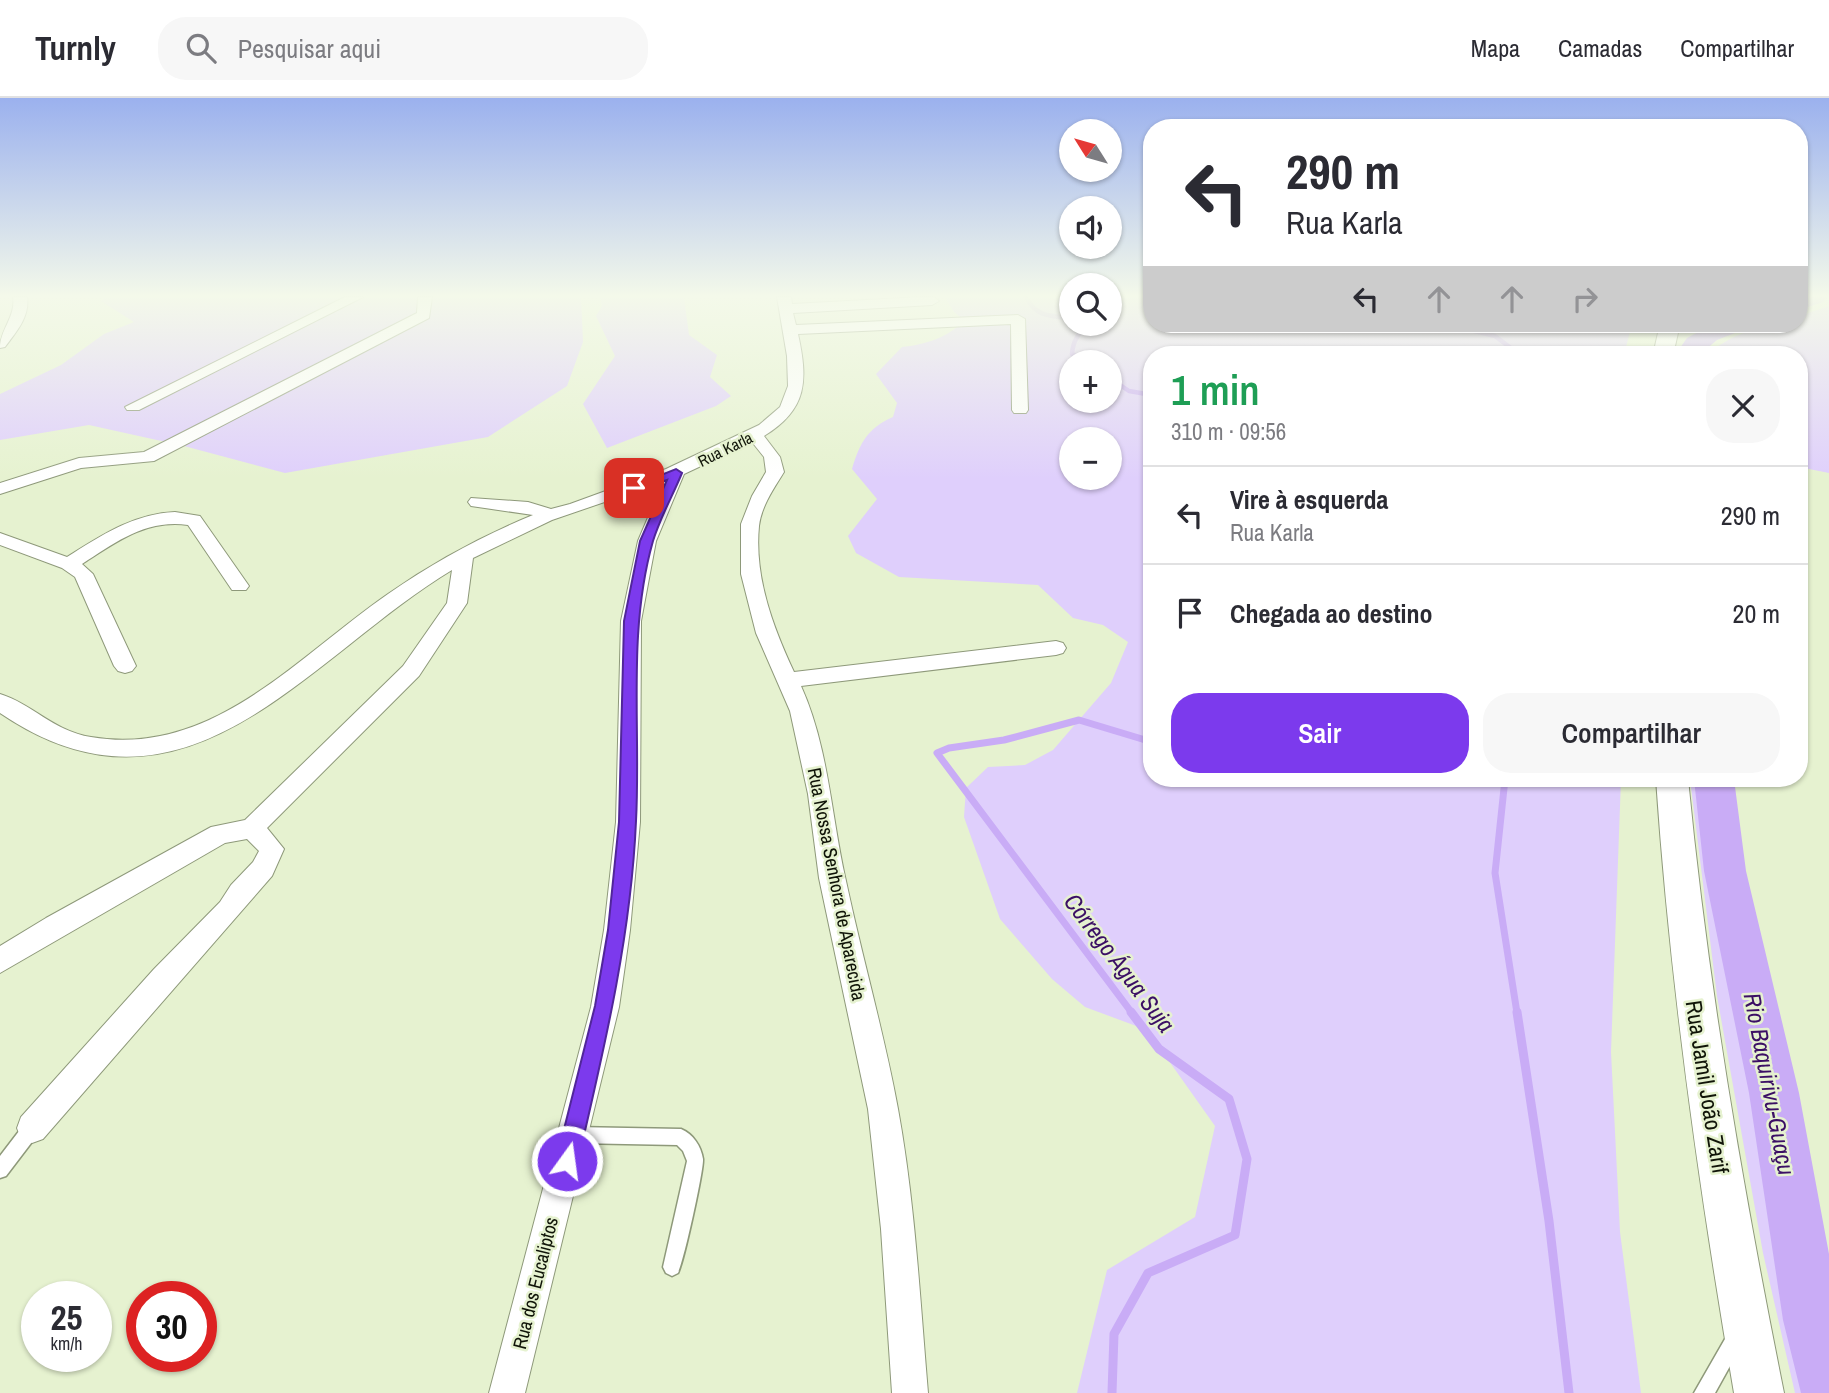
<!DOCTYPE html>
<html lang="pt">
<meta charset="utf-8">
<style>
:root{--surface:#fff;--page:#f7f7f7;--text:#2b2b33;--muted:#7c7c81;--line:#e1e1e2;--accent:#7c3aed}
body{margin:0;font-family:"Archivo Narrow",sans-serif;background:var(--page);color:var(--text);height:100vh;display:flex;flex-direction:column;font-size:26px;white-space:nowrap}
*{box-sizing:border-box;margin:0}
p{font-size:23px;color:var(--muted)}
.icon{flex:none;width:38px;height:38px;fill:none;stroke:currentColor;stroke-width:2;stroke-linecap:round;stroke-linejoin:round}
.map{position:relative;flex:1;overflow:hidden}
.drawer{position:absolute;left:1143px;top:248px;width:665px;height:441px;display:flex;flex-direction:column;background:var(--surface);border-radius:28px;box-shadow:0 2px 5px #0004}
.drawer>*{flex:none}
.banner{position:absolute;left:1143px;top:21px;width:665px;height:214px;border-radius:28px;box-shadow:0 2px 5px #0004;background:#fff;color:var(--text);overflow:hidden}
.needle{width:46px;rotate:307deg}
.controls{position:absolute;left:1059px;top:21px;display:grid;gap:14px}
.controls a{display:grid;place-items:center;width:63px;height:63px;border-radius:50%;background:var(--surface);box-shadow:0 2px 5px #0004;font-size:35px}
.speed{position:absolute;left:21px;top:1183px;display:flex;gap:14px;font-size:35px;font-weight:700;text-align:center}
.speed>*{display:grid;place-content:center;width:91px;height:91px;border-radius:50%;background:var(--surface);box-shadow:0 2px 5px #0004;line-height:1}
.speed small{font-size:18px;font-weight:400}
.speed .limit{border:10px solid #d22;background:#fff;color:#111}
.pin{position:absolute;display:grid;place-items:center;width:60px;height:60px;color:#fff;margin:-30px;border-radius:14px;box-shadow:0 4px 10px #0006}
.me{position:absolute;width:77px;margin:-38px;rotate:14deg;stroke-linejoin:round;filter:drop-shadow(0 0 5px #0008)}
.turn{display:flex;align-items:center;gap:24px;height:147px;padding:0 28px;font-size:32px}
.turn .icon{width:91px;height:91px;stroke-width:2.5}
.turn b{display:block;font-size:49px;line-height:60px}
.lanes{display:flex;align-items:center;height:66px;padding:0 28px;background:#0003;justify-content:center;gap:35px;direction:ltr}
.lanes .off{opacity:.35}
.round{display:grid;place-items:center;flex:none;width:74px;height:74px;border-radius:28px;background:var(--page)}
.head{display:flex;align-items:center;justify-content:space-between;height:119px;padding:0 28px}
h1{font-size:42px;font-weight:600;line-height:52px;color:#1e9e55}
.button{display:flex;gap:14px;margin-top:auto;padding:14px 28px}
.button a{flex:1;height:80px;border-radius:28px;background:var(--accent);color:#fff;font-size:28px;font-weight:600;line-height:80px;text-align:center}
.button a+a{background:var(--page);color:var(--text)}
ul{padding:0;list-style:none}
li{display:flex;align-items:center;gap:21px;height:98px;padding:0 28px;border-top:2px solid var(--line)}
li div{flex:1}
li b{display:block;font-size:26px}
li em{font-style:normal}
header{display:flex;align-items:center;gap:42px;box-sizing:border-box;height:98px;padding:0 35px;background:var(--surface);border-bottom:2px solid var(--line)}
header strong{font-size:33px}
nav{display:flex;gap:38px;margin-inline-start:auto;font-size:24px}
.search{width:490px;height:63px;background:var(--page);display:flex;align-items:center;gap:18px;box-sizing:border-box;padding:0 24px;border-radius:28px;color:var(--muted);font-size:26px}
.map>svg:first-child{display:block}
.green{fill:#dfcffc;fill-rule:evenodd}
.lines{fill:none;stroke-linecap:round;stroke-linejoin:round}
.stream-far2{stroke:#c9acf6;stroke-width:4.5}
.stream-far1{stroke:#c9acf6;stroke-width:7}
.stream{stroke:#c9acf6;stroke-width:9}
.river{fill:#c9acf6;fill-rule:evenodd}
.service-casing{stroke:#8e997a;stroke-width:3}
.minor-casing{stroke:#8e997a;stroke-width:2}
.secondary-casing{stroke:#8e997a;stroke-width:2}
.service{fill:#fff;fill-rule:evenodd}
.minor{fill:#fff;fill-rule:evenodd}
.secondary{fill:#fff;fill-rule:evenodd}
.route{fill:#7c3aed;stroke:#51269a;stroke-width:2}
.labels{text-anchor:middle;stroke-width:5;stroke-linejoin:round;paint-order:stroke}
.far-street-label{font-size:16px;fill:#101408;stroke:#e6f2d0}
.street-label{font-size:19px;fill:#101408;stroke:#e6f2d0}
.near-street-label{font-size:23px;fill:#101408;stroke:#e6f2d0}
.near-water-label{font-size:24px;font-style:italic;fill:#3b0f65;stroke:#e6f2d0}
</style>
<header>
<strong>Turnly</strong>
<div class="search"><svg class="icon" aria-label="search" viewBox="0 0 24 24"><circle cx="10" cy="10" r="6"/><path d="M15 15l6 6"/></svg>Pesquisar aqui</div>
<nav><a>Mapa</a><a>Camadas</a><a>Compartilhar</a></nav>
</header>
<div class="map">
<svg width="1829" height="1295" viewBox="0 0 1829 1295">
<rect width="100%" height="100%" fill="#e6f2d0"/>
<!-- green -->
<path class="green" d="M 104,199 L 581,199 L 583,244 L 567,288 L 488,339 L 285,375 L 184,348 L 89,327 L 0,342 L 0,296 L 61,267 L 104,236 L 134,224 L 101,203 Z
M 600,199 L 684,199 L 689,237 L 717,257 L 710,279 L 731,298 L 716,308 L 607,350 L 583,306 L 615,258 L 596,218 L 602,208 Z
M 945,199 L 1071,199 L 1071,226 L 1110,226 L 1110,199 L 1151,199 L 1152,226 L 1632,226 L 1624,257 L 1152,257 L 1152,681 L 1621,681 L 1611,954 L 1620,1134 L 1641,1295 L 1077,1295 L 1107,1172 L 1195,1119 L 1215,1028 L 1147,932 L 1085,909 L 1052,881 L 1000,821 L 964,719 L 966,690 L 988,669 L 1025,667 L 1053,652 L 1111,585 L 1128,544 L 1103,527 L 1073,520 L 1038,487 L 899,479 L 856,455 L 848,438 L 877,401 L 852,371 C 860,344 868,330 893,319 L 897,305 L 876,276 L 902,249 C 924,247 950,239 964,222 L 954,214 ZM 1071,264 L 1110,264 L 1110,303 L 1071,303 ZM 1071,341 L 1110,341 L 1110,380 L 1071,380 Z
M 1829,208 L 1829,375 L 1799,369 L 1799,257 L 1708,257 C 1731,234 1767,226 1799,226 L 1799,218 Z
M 1690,681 L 1708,681 L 1716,767 L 1762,1019 L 1760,1054 L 1788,1203 L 1811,1257 L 1807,1282 L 1810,1295 L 1795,1295 L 1763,1155 L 1717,898 Z"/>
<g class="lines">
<!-- stream-far2 -->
<path class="stream-far2" d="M 1026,199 C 1036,219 1050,218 1071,220
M 1446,226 L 1495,238 L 1520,257
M 1085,264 L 1072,256 C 1073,242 1079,234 1090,226
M 1110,280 L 1129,293 L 1152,297"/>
<!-- stream-far1 -->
<path class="stream-far1" d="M 1505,681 L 1495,775 L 1517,915
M 1132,915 L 937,655 L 949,650 L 1004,642 L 1079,622 L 1152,644"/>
<!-- stream -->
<path class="stream" d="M 1517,914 L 1549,1123 L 1569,1295
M 1112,1295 L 1114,1236 L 1148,1175 L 1235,1137 L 1247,1061 L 1229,1001 L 1159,951 L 1131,914"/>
<!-- river -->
<path class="river" d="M 1799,199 L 1826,199 L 1823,204 L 1799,212 Z
M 1713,226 L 1749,226 L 1745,231 L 1717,242 L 1699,257 L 1675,257 L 1687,240 Z
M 1694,681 L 1734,681 L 1746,773 L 1799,995 L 1829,1156 L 1829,1295 L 1801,1295 L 1783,1222 L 1749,995 L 1704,773 Z"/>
<defs>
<path id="service" d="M 32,1022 L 38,1024 L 40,1030 L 38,1036 L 6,1078 L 0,1080 L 0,1058 L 26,1024 Z
M 574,1029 L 681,1031 C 693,1036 701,1048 703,1061 C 704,1071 684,1163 678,1175 L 672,1178 L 666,1175 L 663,1169 L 687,1063 L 683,1053 L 677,1047 L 574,1045 L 568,1043 L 566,1037 L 568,1031 Z
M 1736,1232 L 1743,1234 L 1745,1241 L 1715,1295 L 1694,1295 L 1729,1234 Z"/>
<path id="minor" d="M 13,199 L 27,199 C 30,219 16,234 5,249 L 0,250 C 0,231 16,219 13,199 Z
M 345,199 L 363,199 L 139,312 L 127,312 L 125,309 Z
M 418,199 L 432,199 L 429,220 L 154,363 L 81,370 L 0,396 L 0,385 L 79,360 L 144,354 L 417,215 Z
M 777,199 L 791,199 L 792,206 L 922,199 L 934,199 L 939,203 L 932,207 L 793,215 L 796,227 L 1018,217 L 1025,221 L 1028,312 L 1026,315 L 1014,315 L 1012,312 L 1011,226 L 798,236 C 808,282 808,311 764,338 L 780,359 L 784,374 C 774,390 761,409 759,428 C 754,479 773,529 794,574 L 1056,543 L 1063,545 L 1066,550 L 1063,555 L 1056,557 L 801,588 C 829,650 831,718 846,783 C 862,859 884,934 898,1011 C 915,1104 920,1201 928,1295 L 892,1295 L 881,1131 L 868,1011 L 819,780 L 808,696 L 790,613 L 756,535 L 741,476 L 741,426 L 752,398 L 766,374 L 764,359 L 752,344 L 684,376 L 656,443 L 641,523 L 640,724 L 630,832 L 619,909 L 525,1295 L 489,1295 L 591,909 L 604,832 L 616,724 L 621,523 L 638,443 L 663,384 L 552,422 L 473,460 L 467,505 L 419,578 L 267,730 L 284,751 L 272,778 L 43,1041 L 32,1045 L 21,1041 L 17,1030 L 21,1019 L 154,871 L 220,804 L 231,787 L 253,764 L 259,753 L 247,741 L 225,745 L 0,875 L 0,848 L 46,820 L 211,729 L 245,722 L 403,568 L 447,505 L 452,472 C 306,560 187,742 0,615 L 0,596 C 31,605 53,633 91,639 C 212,660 298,558 388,496 C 434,464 482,438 533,417 L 471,408 L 468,404 L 471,400 L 528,404 L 551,411 L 570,406 L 666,371 L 759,327 L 780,309 L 788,288 L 787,258 Z
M 175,414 L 200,418 L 249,488 L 246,492 L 232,492 L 188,427 C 146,421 116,444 82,466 L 93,476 L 136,568 L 132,573 L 125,575 L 118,573 L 114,568 L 75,479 L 62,470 L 0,447 L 0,435 L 67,459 C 102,437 133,416 175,414 Z"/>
<path id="secondary" d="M 1660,226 L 1680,226 L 1673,257 L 1653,257 Z
M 1656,681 L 1688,681 C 1708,888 1743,1091 1784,1295 L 1734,1295 C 1699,1091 1670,887 1656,681 Z"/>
</defs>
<!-- service casing -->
<use href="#service" class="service-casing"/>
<!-- minor casing -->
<use href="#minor" class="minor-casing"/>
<!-- secondary casing -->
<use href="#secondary" class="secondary-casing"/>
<!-- service -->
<use href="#service" class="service"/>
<!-- minor -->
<use href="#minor" class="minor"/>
<!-- secondary -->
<use href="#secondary" class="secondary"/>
</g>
<!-- sky -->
<linearGradient id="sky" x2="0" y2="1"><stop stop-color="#9bb1ee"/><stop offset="0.52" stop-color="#f4f9ea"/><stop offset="1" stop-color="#f4f9ea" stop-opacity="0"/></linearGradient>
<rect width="1829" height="381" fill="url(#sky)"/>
<!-- route -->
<path class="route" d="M 676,371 L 682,375 C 673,397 660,420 653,443 C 627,534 641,631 636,723 C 631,839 604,951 578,1063 L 574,1071 L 567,1074 L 559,1071 L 556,1063 L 595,908 L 608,832 L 619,724 L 624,523 L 640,443 L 667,382 L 634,393 L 628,390 Z"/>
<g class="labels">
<!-- far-street labels -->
<g class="far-street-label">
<text transform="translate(725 351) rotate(-26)" y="6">Rua Karla</text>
</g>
<!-- street labels -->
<g class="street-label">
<text transform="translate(837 786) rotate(79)" y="7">Rua Nossa Senhora de Aparecida</text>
<text transform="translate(535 1185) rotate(-76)" y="7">Rua dos Eucaliptos</text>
</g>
<!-- near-street labels -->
<g class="near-street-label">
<text transform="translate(1707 989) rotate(81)" y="8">Rua Jamil João Zarif</text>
</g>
<!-- near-water labels -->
<g class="near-water-label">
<text transform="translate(1119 865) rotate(53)" y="8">Córrego Água Suja</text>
<text transform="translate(1769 986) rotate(79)" y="8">Rio Baquirivu-Guaçu</text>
</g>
</g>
</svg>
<div class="controls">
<a><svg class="needle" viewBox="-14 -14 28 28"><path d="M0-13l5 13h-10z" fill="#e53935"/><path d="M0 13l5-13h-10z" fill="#7c7c81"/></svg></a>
<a><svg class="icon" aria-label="sound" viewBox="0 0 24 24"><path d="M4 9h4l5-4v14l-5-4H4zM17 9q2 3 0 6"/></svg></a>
<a><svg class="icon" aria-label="search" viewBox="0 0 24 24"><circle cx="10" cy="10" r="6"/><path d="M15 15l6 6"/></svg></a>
<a>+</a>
<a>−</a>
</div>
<div class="speed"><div>25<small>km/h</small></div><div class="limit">30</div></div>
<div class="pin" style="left:634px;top:390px;background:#d93025"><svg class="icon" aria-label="arrive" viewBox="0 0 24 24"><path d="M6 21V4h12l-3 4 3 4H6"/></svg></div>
<svg class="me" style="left:567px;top:1063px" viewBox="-20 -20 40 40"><circle r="17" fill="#7c3aed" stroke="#fff" stroke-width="3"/><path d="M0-11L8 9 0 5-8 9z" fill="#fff"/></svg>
<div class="banner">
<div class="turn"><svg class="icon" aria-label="left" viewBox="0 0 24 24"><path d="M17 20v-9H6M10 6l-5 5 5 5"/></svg><div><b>290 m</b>Rua Karla</div></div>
<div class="lanes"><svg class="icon" aria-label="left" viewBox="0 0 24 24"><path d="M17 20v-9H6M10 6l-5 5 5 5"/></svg><svg class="icon off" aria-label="ahead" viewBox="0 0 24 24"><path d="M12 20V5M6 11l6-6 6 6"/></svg><svg class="icon off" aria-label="ahead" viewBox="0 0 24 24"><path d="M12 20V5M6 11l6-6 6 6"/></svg><svg class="icon off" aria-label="right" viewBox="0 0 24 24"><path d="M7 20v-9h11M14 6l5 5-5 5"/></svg></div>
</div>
<section class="drawer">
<div class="head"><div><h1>1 min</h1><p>310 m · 09:56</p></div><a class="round"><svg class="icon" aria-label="close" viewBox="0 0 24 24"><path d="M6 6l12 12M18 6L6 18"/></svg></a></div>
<ul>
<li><svg class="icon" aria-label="left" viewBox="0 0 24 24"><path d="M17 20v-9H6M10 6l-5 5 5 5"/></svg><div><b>Vire à esquerda</b><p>Rua Karla</p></div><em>290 m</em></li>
<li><svg class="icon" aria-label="arrive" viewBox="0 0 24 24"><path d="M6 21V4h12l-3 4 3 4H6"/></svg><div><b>Chegada ao destino</b></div><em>20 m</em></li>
</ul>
<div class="button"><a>Sair</a><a>Compartilhar</a></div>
</section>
</div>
